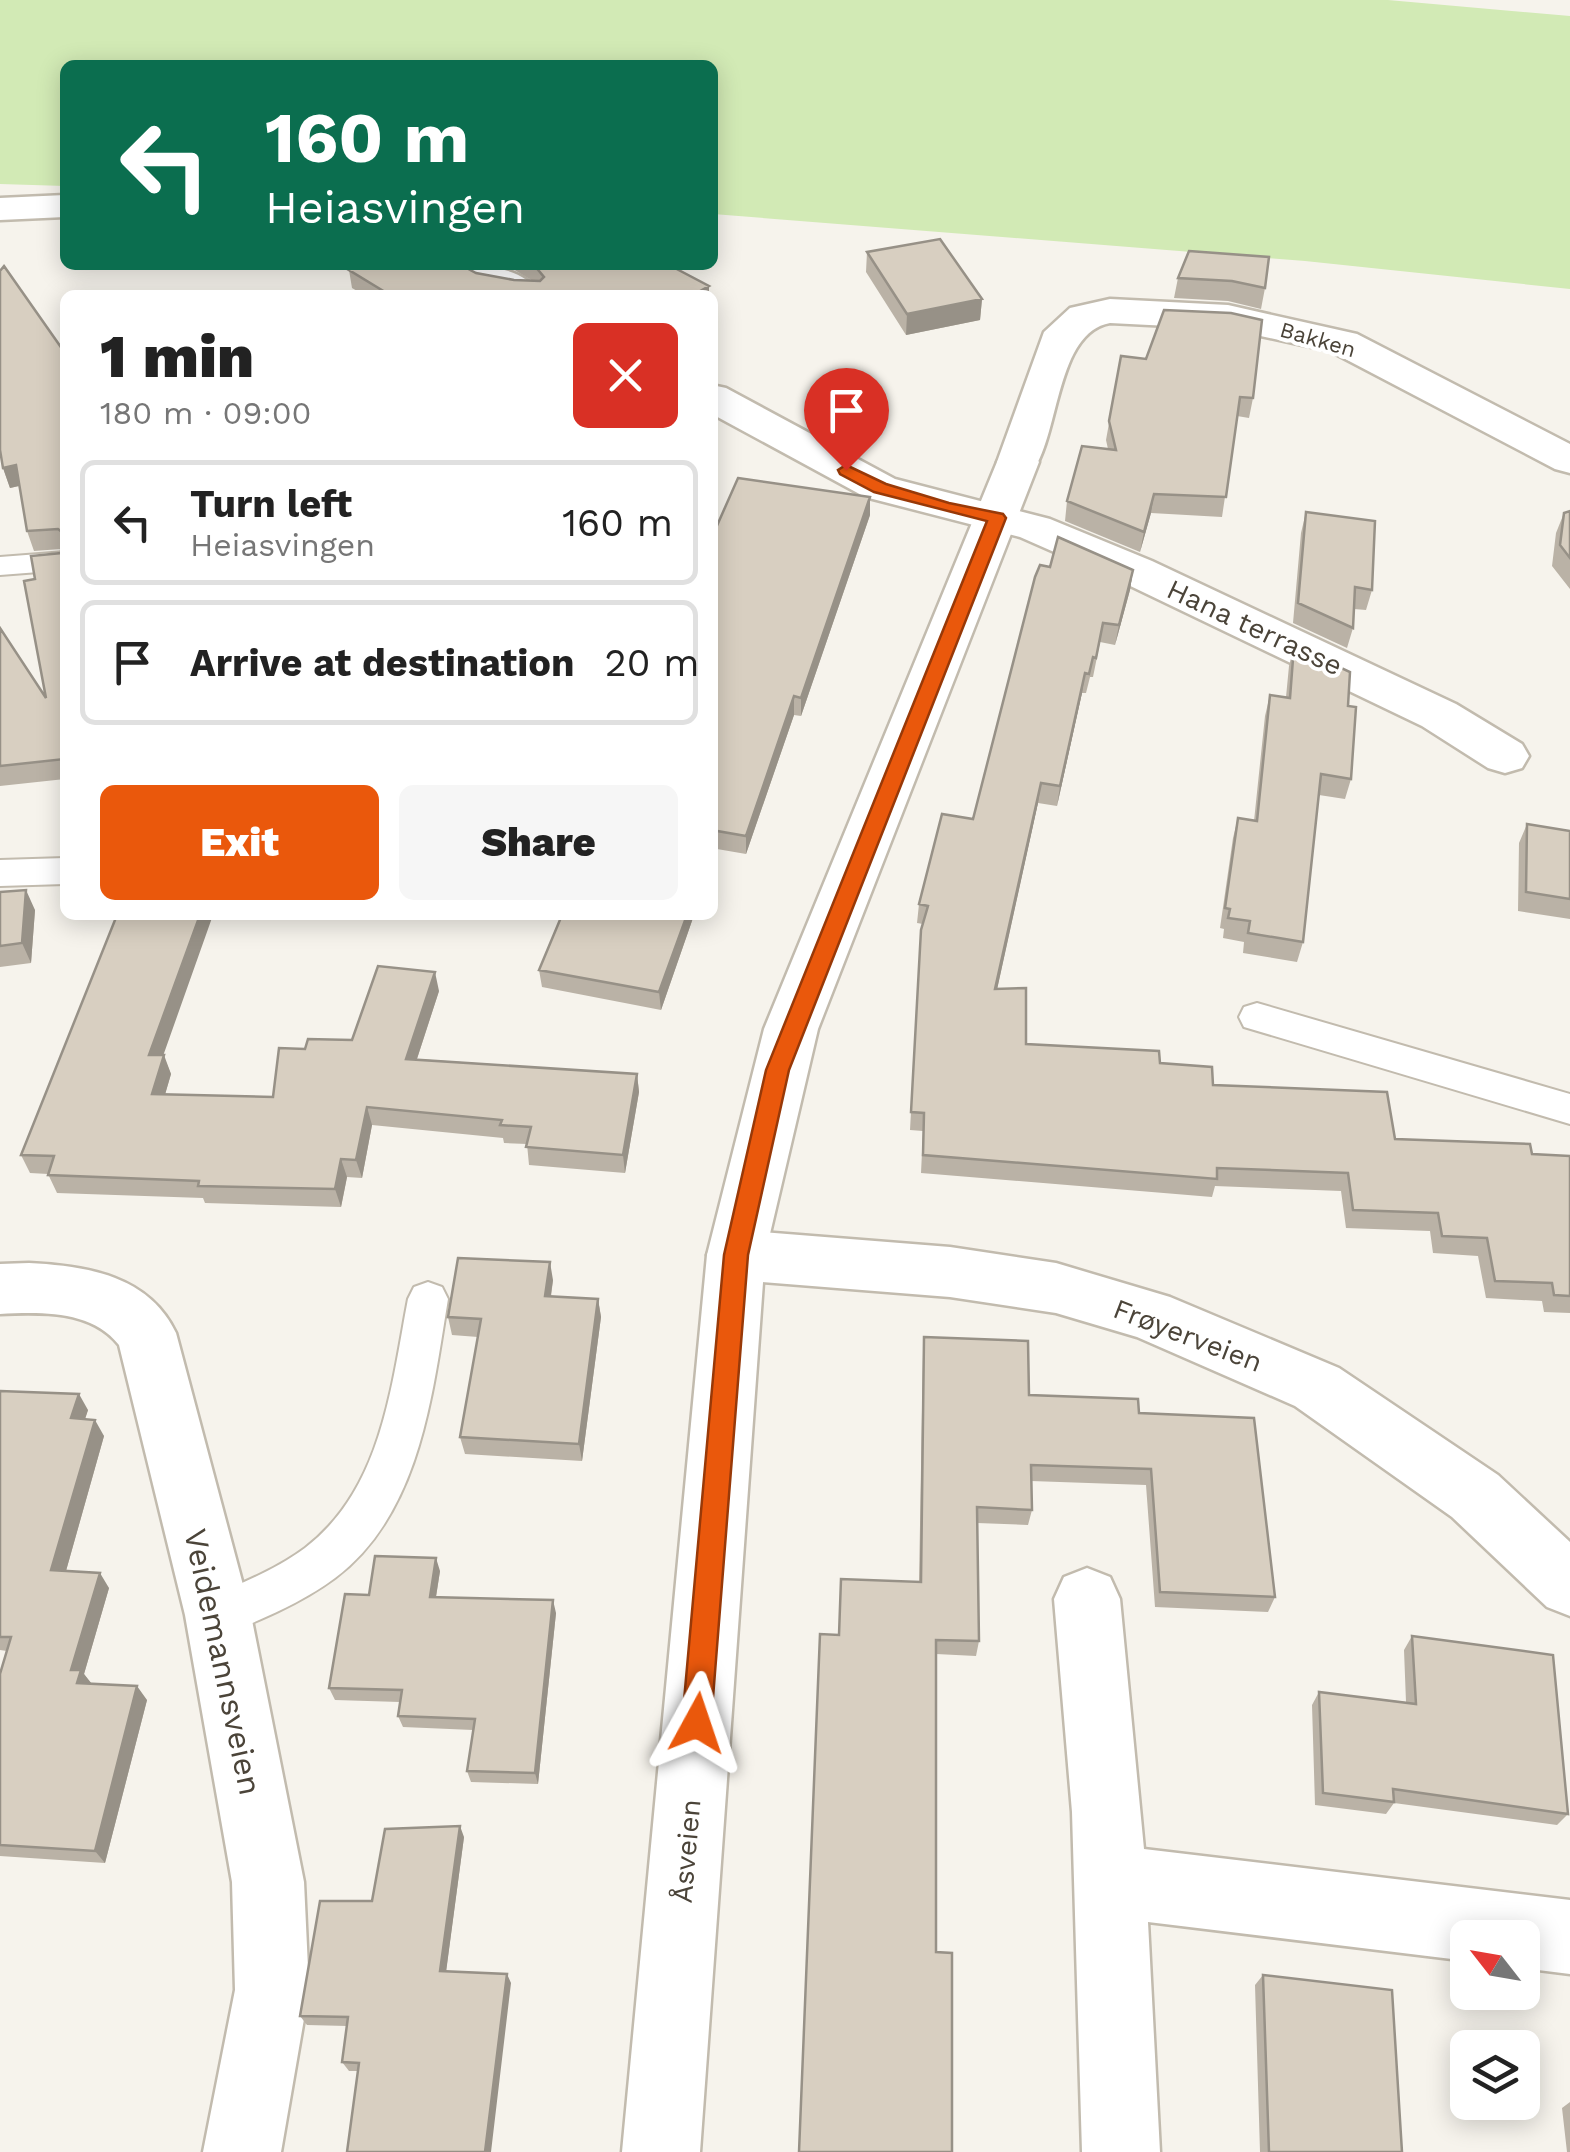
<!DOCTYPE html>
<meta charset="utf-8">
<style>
:root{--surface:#fff;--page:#f6f6f6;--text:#222;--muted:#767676;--line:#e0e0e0;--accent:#ea580c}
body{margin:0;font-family:"Work Sans",sans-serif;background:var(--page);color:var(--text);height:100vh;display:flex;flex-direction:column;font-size:38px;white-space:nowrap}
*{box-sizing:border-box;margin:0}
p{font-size:32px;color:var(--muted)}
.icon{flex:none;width:55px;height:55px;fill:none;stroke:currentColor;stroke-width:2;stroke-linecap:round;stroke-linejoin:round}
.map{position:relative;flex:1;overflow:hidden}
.panel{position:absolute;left:60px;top:290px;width:658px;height:630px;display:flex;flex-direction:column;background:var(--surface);border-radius:15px;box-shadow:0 5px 25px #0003}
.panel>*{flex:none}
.banner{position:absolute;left:60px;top:60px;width:658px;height:210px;border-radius:15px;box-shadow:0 5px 25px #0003;background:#0b6e4f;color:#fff;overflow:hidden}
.needle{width:65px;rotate:301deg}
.fabs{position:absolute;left:1450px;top:1920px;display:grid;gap:20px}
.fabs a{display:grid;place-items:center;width:90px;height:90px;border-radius:15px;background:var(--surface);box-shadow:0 5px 25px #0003;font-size:50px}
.pin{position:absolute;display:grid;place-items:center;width:85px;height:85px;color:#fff;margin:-102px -42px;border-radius:50% 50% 50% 0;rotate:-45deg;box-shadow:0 0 10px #0007}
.pin .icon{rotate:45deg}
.me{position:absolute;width:110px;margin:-55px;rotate:5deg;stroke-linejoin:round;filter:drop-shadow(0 0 8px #0008)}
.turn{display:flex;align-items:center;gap:35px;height:210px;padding:0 40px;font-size:45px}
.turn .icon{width:130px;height:130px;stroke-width:2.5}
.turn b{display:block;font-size:70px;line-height:85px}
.round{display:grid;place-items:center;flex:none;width:105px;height:105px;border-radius:15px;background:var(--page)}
.head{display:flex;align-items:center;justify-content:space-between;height:170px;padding:0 40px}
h1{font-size:60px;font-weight:800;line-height:75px}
.button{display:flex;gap:20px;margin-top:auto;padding:20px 40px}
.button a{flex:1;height:115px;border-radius:15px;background:var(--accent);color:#fff;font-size:40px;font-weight:800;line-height:115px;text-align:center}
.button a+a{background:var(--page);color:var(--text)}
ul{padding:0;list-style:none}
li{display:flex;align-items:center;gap:30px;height:125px;margin:0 20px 15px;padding:0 20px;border:5px solid var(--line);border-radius:15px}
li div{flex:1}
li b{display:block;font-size:38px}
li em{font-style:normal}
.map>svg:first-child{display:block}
.green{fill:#d2eab5}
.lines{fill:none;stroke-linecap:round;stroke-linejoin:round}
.service-casing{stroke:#c2bbae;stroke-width:4}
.minor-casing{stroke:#c2bbae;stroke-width:5}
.tertiary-casing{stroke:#c2bbae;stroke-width:5}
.service{fill:#fff;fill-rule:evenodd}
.minor{fill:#fff;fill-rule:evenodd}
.tertiary{fill:#fff;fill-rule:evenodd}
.wall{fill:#bab2a6}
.shaded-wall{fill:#979187}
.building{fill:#d8cfc1;stroke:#979187;stroke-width:2.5}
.route{fill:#ea580c;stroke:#983908;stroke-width:2.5}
.labels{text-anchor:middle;stroke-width:8;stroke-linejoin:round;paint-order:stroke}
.far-street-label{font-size:22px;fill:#4b4439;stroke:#fff}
.street-label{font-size:28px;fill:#4b4439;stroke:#fff}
.near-street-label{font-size:32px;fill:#4b4439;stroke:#fff}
</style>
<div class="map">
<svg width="1570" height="2152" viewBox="0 0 1570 2152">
<rect width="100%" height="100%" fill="#f6f3ec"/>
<!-- green -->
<path class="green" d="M 0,0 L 1388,0 L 1570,16 L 1570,289 L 1305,261 L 713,214 L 712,65 L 65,65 L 65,186 L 0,184 Z"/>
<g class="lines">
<defs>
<path id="service" d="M 65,552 L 65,570 L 0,575 L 0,557 Z
M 65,858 L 65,884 L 0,886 L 0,860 Z
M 1257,1003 L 1570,1094 L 1570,1124 L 1244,1027 L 1239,1017 L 1244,1007 Z
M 428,1282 L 442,1287 L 448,1299 C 432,1396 420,1514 335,1578 C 300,1604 258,1621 218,1637 L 202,1630 L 195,1615 L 202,1600 C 237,1585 274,1571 305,1548 C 382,1489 391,1388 408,1299 L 414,1287 Z"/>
<path id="minor" d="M 65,195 L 65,217 L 0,220 L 0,198 Z
M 449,265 C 482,265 521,265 542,295 C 509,295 470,295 449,265 Z
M 1110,299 L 1228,305 L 1357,334 L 1570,444 L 1570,473 L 1555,469 L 1330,351 L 1228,329 L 1110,323 C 1056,333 1060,431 1033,471 L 1018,475 L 1003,471 L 997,462 L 1044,332 L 1070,308 Z
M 712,385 L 726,388 L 895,479 L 1050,519 L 1152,561 L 1456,704 L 1522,744 L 1529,756 L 1522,768 L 1505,773 L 1488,768 L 1422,726 L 1120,581 L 1020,537 L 865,497 L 712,414 Z
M 736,1230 L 950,1247 L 1056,1263 L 1170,1297 L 1339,1368 L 1498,1475 L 1570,1542 L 1570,1616 L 1547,1607 L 1452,1517 L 1295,1406 L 1137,1337 L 1056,1313 L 950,1297 L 736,1280 L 715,1273 L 707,1255 L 715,1237 Z
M 29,1263 C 88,1266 149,1276 176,1333 L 251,1615 L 304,1882 L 309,1990 L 281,2152 L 203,2152 L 235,1990 L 232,1882 L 185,1615 L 119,1345 C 91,1310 41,1312 0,1314 L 0,1264 Z
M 1087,1568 L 1110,1577 L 1120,1599 L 1144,1849 L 1570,1900 L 1570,1974 L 1522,1968 L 1522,1938 L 1468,1938 L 1468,1961 L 1148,1922 L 1160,2152 L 1082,2152 L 1072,1812 L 1054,1599 L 1064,1577 Z"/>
<path id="tertiary" d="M 1018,449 L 1033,453 L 1039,462 L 818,1029 L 765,1255 L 700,2152 L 622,2152 L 707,1255 L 764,1029 L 997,462 L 1003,453 Z"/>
</defs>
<!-- service casing -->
<use href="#service" class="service-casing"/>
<!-- minor casing -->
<use href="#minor" class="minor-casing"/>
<!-- tertiary casing -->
<use href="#tertiary" class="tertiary-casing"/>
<!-- service -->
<use href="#service" class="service"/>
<!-- minor -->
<use href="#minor" class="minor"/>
<!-- tertiary -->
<use href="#tertiary" class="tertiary"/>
</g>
<!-- wall -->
<path class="wall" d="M 1189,251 L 1265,288 L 1261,309 L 1228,301 L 1174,298 L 1178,278 Z
M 867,252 L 982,299 L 980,320 L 906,335 L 866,272 Z
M 493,265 L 669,265 L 709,286 L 709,295 L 364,295 L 352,288 L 349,270 L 476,273 L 514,280 L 533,281 L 513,269 Z
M 65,353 L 65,779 L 0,786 L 0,628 L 46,698 L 35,579 L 61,553 L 61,549 L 34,551 L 27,531 L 19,486 L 10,488 L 3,468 Z
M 1121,356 L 1253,398 L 1249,418 L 1237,416 L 1222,517 L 1151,513 L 1140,552 L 1065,521 L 1067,501 L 1108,449 L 1106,440 Z
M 1570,511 L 1570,589 L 1552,566 L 1556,533 L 1564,513 Z
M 1306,512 L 1372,590 L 1366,610 L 1354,609 L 1353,628 L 1347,648 L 1293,623 L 1301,533 Z
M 870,515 L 801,716 L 794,715 L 746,854 L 717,849 L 712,863 L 712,537 Z
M 1050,567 L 1133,570 L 1130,590 L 1115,645 L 1100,642 L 1093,677 L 1090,677 L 1086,693 L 1082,693 L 1057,806 L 1038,803 L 997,989 L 1026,1044 L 1160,1063 L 1213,1085 L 1395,1139 L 1532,1154 L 1570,1156 L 1570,1313 L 1544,1312 L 1542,1301 L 1486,1298 L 1478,1256 L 1433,1253 L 1430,1231 L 1346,1228 L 1341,1191 L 1215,1186 L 1212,1197 L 921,1173 L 923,1131 L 910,1130 L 920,949 L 923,924 L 917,923 L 919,904 L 973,819 Z
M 1294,646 L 1348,706 L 1351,779 L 1345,799 L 1319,795 L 1303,942 L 1297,962 L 1243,953 L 1244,942 L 1223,938 L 1224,929 L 1220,928 L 1233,838 L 1238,818 L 1254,821 L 1265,716 L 1270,695 L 1286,697 L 1289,666 Z
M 1527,824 L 1570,831 L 1570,919 L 1518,911 L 1519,843 Z
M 0,892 L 35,910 L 31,963 L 0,967 Z
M 562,915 L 694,915 L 661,1010 L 542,987 L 539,970 Z
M 439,991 L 417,1059 L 637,1074 L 639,1092 L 625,1173 L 529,1165 L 527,1144 L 504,1143 L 503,1138 L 372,1125 L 362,1178 L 347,1177 L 341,1207 L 205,1203 L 203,1198 L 57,1193 L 48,1174 L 30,1173 L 21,1155 L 163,1055 L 171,1074 L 165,1094 L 273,1097 L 305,1049 L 352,1040 Z
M 553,1280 L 551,1297 L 598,1299 L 601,1317 L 582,1461 L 465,1454 L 460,1437 L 478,1337 L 452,1335 L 448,1317 Z
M 924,1337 L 1029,1395 L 1139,1413 L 1275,1597 L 1268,1612 L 1155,1607 L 1146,1485 L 1031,1481 L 1032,1510 L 1028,1525 L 977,1523 L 979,1641 L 976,1656 L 936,1654 L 936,1952 L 952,2152 L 839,1635 L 919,1582 L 923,1354 Z
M 0,1391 L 88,1410 L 85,1419 L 104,1436 L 66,1571 L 109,1588 L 84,1674 L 91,1684 L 147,1700 L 105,1863 L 0,1856 L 0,1674 L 7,1651 L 0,1650 Z
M 440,1571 L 436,1597 L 556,1613 L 538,1784 L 471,1782 L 467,1771 L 473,1730 L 403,1727 L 398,1716 L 400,1702 L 335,1700 L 329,1688 L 369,1595 Z
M 1412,1636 L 1568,1814 L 1557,1825 L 1394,1803 L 1386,1814 L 1315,1805 L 1312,1705 L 1319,1692 L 1406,1702 L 1404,1650 Z
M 464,1837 L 446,1971 L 511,1983 L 358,2071 L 349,2071 L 342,2062 L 347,2026 L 307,2025 L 300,2016 L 372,1901 Z
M 1263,1975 L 1402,2152 L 1260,2152 L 1255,1985 Z
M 1570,2102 L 1570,2152 L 1567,2152 L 1562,2108 Z"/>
<!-- shaded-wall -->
<path class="shaded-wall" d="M 709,286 L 709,295 L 693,295 Z
M 982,299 L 980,320 L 906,335 L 907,314 Z
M 16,465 L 23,485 L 10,488 L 3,468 Z
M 1154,494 L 1151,513 L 1140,552 L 1144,532 Z
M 870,497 L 870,515 L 801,716 L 801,698 Z
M 1133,570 L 1130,590 L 1115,645 L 1119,625 Z
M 1085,673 L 1082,693 L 1057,806 L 1060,786 Z
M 794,696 L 794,715 L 746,854 L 746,836 Z
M 1041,783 L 1038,803 L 993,1008 L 995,989 Z
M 717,831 L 717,849 L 712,863 L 712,843 Z
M 26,890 L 35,910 L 31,963 L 22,943 Z
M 200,915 L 213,915 L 157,1073 L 149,1055 Z
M 687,915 L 694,915 L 661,1010 L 659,992 Z
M 435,972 L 439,991 L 411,1077 L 406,1059 Z
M 164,1055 L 171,1074 L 160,1112 L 152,1094 Z
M 637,1074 L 639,1092 L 625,1173 L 623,1155 Z
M 367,1107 L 372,1125 L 362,1178 L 356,1160 Z
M 341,1159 L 347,1177 L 341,1207 L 335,1189 Z
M 550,1262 L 553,1280 L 548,1314 L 545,1296 Z
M 598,1299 L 601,1317 L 582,1461 L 579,1444 Z
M 79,1394 L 88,1410 L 80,1434 L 71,1418 Z
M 95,1420 L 104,1436 L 62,1585 L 51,1570 Z
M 436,1558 L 440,1571 L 434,1609 L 430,1597 Z
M 100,1573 L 109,1588 L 84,1674 L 92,1684 L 77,1683 L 71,1670 Z
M 553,1600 L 556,1613 L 538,1784 L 535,1773 Z
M 137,1686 L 147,1700 L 105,1863 L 95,1851 Z
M 460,1826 L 464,1837 L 445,1980 L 440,1971 Z
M 507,1974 L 511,1983 L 491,2152 L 485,2152 Z"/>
<!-- building -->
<path class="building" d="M 940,239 L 982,299 L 907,314 L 867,252 Z
M 1189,251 L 1269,257 L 1265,288 L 1232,281 L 1178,278 Z
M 359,265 L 461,265 L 476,273 L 514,280 L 540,281 L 544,277 L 534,265 L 669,265 L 709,286 L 693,295 L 390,295 L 349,270 Z
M 4,266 L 65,353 L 65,759 L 0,766 L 0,628 L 46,698 L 24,581 L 35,579 L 31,556 L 61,553 L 62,532 L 58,529 L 27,531 L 16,465 L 3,468 L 0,450 L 0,271 Z
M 1164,310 L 1231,313 L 1262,320 L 1253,398 L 1240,397 L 1226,497 L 1154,494 L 1144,532 L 1067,501 L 1082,446 L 1116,450 L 1109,421 L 1121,356 L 1146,359 Z
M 738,478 L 870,497 L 801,698 L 794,696 L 746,836 L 717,831 L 712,843 L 712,537 Z
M 1570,511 L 1570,558 L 1560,545 L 1564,513 Z
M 1306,512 L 1375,521 L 1372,590 L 1355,587 L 1353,628 L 1298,603 Z
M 1058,537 L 1133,570 L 1119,625 L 1103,623 L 1096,658 L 1093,657 L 1089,674 L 1085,673 L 1060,786 L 1041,783 L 995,989 L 1026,988 L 1026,1044 L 1159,1051 L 1160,1063 L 1212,1067 L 1213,1085 L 1387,1092 L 1395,1139 L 1530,1144 L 1532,1154 L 1570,1156 L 1570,1296 L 1554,1295 L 1552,1283 L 1495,1281 L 1487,1238 L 1442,1236 L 1438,1213 L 1353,1210 L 1348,1173 L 1217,1168 L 1217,1179 L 923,1155 L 924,1113 L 911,1112 L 921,930 L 928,906 L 919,904 L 942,814 L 973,819 L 1035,577 L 1040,565 L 1050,567 Z
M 1294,646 L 1350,672 L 1348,706 L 1356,707 L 1351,779 L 1321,774 L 1303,942 L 1248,933 L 1250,921 L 1228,918 L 1230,909 L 1225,908 L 1238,818 L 1257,821 L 1270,695 L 1290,698 Z
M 1527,824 L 1570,831 L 1570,899 L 1526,892 Z
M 26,890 L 22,943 L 0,946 L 0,892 Z
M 117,915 L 200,915 L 149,1055 L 164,1055 L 152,1094 L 273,1097 L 279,1048 L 305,1049 L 308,1039 L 352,1040 L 378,966 L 435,972 L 406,1059 L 637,1074 L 623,1155 L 526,1147 L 531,1127 L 500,1125 L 502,1120 L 367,1107 L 356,1160 L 341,1159 L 335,1189 L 198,1186 L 199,1181 L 48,1175 L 54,1156 L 21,1155 Z
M 562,915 L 687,915 L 659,992 L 539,970 Z
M 458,1258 L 550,1262 L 545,1296 L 598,1299 L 579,1444 L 460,1437 L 481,1319 L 448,1317 Z
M 924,1337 L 1028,1341 L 1029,1395 L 1138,1399 L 1139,1413 L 1254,1418 L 1275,1597 L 1160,1592 L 1151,1469 L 1031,1465 L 1032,1510 L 977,1507 L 979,1641 L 936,1640 L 936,1952 L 952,1953 L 952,2152 L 799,2152 L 820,1634 L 839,1635 L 841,1579 L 921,1582 Z
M 0,1391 L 79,1394 L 71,1418 L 95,1420 L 51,1570 L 100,1573 L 71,1670 L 81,1670 L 77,1683 L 137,1686 L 95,1851 L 0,1845 L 0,1674 L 11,1637 L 0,1637 Z
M 375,1556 L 436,1558 L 430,1597 L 553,1600 L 535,1773 L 467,1771 L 475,1719 L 398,1716 L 402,1690 L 329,1688 L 345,1594 L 369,1595 Z
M 1412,1636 L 1553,1655 L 1568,1814 L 1393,1789 L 1394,1802 L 1323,1793 L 1319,1692 L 1416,1704 Z
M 460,1826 L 440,1971 L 507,1974 L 485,2152 L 347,2152 L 359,2063 L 342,2062 L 348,2017 L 300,2016 L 320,1901 L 372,1901 L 385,1829 Z
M 1263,1975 L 1392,1990 L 1402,2152 L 1269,2152 Z"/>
<!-- route -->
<path class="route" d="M 846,465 L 886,484 L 949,503 L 1003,514 L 1006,518 L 789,1070 L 748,1255 L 711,1723 L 707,1733 L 697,1737 L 687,1733 L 682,1723 L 724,1255 L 766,1070 L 987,521 L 874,492 L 840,474 L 838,470 Z"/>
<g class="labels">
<!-- far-street labels -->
<g class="far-street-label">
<text transform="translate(1318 339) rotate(16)" y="8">Bakken</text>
</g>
<!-- street labels -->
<g class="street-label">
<text transform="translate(1255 627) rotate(25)" y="10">Hana terrasse</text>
<text transform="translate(1188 1335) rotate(21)" y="10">Frøyerveien</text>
<text transform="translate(686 1851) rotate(-85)" y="10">Åsveien</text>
</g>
<!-- near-street labels -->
<g class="near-street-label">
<text transform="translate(223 1662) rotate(78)" y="11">Veidemannsveien</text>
</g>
</g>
</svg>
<div class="fabs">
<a><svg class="needle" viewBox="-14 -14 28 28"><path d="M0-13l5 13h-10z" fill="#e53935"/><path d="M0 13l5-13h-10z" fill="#767676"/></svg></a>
<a><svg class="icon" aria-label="layers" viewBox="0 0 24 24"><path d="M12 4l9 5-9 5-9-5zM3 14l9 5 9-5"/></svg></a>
</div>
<div class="pin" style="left:846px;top:470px;background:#d93025"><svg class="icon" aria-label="arrive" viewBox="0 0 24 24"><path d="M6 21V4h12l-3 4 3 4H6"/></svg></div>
<svg class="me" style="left:697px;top:1723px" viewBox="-20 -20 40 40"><path d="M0-17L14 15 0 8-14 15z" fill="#ea580c" stroke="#fff" stroke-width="4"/></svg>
<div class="banner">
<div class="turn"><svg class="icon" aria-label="left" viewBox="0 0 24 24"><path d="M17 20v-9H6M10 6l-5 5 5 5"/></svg><div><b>160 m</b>Heiasvingen</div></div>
</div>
<section class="panel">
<div class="head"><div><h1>1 min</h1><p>180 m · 09:00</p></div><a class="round" style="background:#d93025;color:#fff"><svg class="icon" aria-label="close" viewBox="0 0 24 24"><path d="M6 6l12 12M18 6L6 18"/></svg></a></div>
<ul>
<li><svg class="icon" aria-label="left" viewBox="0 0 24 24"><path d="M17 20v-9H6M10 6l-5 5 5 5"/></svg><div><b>Turn left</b><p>Heiasvingen</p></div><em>160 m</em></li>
<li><svg class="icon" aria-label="arrive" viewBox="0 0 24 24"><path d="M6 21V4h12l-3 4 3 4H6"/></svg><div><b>Arrive at destination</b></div><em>20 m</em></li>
</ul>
<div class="button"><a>Exit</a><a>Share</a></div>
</section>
</div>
